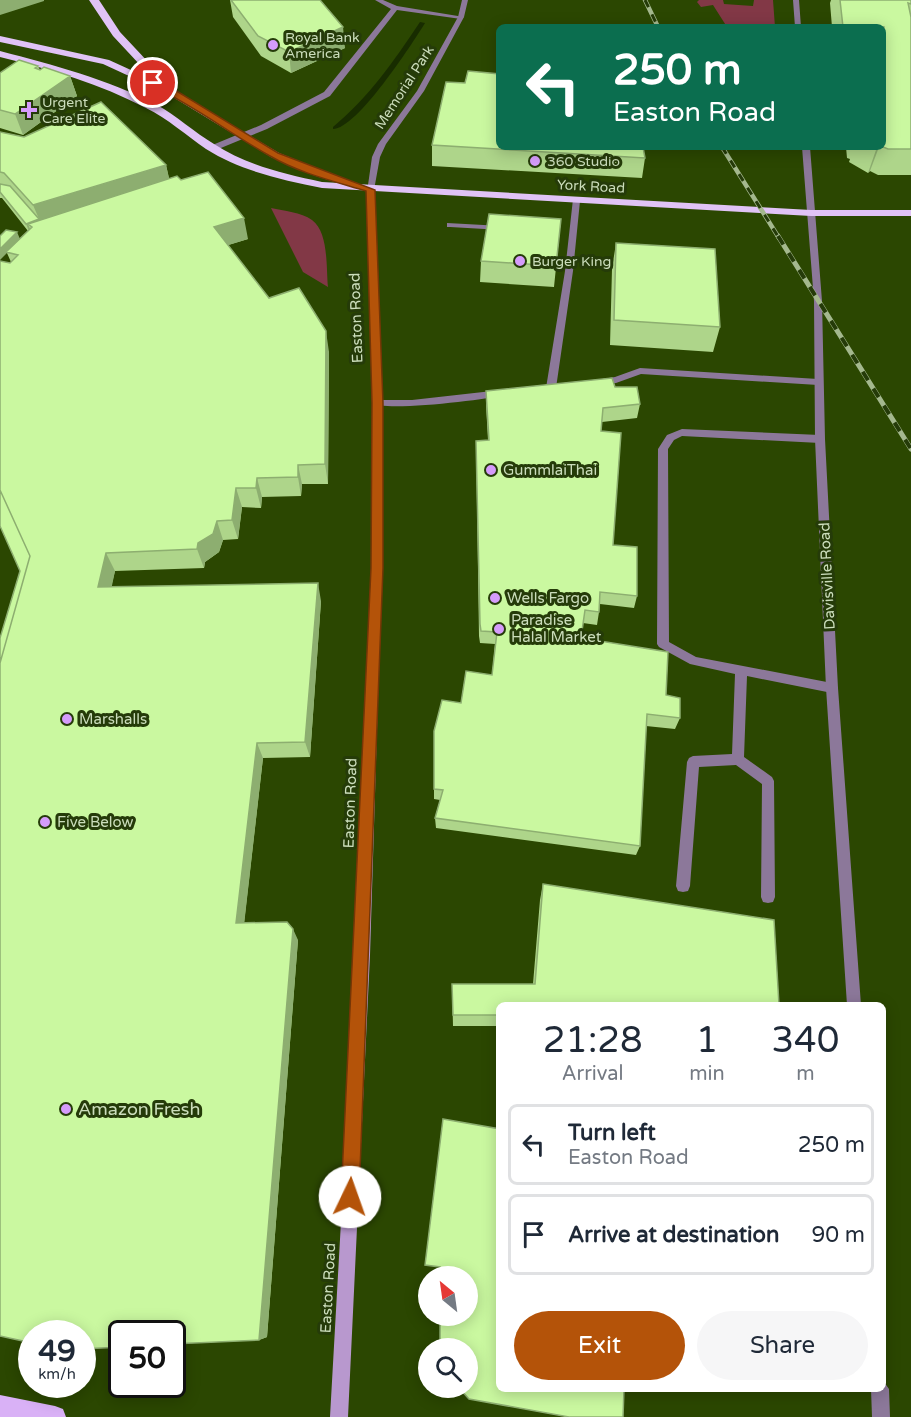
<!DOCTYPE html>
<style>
:root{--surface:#fff;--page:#f6f6f7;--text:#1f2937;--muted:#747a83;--line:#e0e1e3;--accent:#b45309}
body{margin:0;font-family:"Varela Round",sans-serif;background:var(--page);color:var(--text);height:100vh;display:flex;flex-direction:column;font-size:22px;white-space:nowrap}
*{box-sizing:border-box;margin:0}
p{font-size:20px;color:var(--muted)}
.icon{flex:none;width:33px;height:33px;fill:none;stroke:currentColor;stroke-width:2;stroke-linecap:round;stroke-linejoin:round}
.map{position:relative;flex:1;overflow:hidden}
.sheet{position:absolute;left:496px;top:1002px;width:390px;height:390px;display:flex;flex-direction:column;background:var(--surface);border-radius:9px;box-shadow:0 3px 15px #0003}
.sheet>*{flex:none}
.hud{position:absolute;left:496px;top:24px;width:390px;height:126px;border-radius:9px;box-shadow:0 3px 15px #0003;background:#0b6e4f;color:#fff;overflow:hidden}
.needle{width:39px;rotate:331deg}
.controls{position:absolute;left:418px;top:1266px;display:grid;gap:12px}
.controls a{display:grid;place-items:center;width:60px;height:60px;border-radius:50%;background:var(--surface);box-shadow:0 3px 15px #0003;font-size:30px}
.speed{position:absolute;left:18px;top:1320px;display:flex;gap:12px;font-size:30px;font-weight:700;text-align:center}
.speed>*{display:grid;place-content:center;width:78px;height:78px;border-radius:50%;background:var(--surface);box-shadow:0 3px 15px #0003;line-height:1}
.speed small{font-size:15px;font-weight:400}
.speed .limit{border:3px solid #111;border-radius:9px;background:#fff;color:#111}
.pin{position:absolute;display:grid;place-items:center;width:51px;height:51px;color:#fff;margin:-26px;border:3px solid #fff;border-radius:50%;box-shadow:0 2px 6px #0007}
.me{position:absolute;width:66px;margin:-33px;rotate:3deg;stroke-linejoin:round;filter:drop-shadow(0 0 4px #0008)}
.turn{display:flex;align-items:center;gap:21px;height:126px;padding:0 18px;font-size:27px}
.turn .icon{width:78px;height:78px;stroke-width:2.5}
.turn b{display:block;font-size:42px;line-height:51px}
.eta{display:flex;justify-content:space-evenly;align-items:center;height:102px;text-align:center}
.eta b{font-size:36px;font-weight:600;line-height:42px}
.action{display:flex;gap:12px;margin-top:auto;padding:12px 18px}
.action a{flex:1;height:69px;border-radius:36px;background:var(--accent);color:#fff;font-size:24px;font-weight:600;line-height:69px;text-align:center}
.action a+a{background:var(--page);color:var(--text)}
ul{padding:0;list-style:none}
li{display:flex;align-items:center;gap:18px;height:81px;margin:0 12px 9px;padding:0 6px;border:3px solid var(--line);border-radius:9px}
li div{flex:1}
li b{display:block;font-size:22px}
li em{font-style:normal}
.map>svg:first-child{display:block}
.green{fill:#823846}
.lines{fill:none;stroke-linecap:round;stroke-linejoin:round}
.stream{fill:#182c00;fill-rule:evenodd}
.service{fill:#8c789a;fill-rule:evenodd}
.minor{fill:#8c789a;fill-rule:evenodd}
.tertiary{fill:#8c789a;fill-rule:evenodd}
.secondary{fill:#b898ce;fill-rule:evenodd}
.primary{fill:#d9b1f6;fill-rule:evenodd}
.trunk{fill:#e0c3f6;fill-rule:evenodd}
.rail-far1-casing{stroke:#a4b88e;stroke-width:4.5}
.rail-casing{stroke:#a4b88e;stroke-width:5}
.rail-far1{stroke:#253b09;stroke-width:3;stroke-dasharray:8;stroke-linecap:butt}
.rail{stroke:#253b09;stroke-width:4;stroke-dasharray:10;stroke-linecap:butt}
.wall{fill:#aed58a}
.shaded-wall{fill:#8dae70}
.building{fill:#caf8a0;stroke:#8dae70;stroke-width:1.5}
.route{fill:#b45309;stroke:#753606;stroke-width:1.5}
.poi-dot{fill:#d59cfb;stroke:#253b09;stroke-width:2}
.labels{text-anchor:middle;stroke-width:6;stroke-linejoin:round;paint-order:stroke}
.far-poi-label{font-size:14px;fill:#cbddbb;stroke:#253b09;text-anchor:start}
.far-street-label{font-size:14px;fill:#cbddbb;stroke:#253b09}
.street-label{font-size:15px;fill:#cbddbb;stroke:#253b09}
.poi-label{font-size:15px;fill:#cbddbb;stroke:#253b09;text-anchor:start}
.near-poi-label{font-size:18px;fill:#cbddbb;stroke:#253b09;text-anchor:start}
</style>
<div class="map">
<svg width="911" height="1417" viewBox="0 0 911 1417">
<rect width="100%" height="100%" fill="#2b4701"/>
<!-- green -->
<path class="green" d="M 699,0 L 723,0 L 724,4 L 753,6 L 754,0 L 773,0 L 775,27 L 727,27 L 713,5 L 701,7 L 697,2 Z
M 271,208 C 284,211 301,212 312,220 C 329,232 326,269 328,287 L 303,272 Z"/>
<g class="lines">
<!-- stream -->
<path class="stream" d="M 420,22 L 425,23 C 412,44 357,129 333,129 L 333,127 C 369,97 394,61 420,22 Z"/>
<!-- service -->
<path class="service" d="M 375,0 L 383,0 L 397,6 L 464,17 L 461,19 L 397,10 L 330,96 L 267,129 L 216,150 L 210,150 L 210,146 L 261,125 L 324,92 L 391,9 Z
M 573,199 L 580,201 L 573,271 L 556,388 L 551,391 L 546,388 L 565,271 Z
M 447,223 L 502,226 L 506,228 L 502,230 L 450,227 L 447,227 Z
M 640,368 L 818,379 L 823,382 L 818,385 L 641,374 L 616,383 L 599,385 L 594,382 L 596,380 L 615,377 Z
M 501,390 L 504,391 L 504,395 C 486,400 383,412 372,403 L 377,400 L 412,400 Z
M 682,429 L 820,435 L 825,439 L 820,443 L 682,436 L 674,440 L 668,449 L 669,642 L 696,657 L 832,683 L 836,684 L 838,688 L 836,692 L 832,693 L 747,676 L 744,757 L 772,777 L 774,781 L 775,897 L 773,902 L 768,903 L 763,902 L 761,897 L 762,784 L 736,765 L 699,767 L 690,886 L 688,891 L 683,892 L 678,891 L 676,886 L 687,762 L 689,758 L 693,756 L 732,754 L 735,674 L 690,664 L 659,647 L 657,644 L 658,449 L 667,435 Z"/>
<!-- minor -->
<path class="minor" d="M 462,0 L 468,0 L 464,17 L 424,91 L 386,144 L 380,157 L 374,190 L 367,192 L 372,157 L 378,144 L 417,91 L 458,17 Z"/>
<!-- tertiary -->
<path class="tertiary" d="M 793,0 L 799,0 L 801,27 L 795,27 Z
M 802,147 L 810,147 L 822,301 L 825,439 L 838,688 L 861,1005 L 847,1005 L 826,688 L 815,439 L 814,301 Z
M 884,1382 L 889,1389 L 890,1417 L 872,1417 L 871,1389 L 884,1389 Z"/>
<!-- secondary -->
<path class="secondary" d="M 367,188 L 374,190 L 382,403 L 382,568 L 370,955 L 348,1417 L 330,1417 L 356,955 L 372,568 L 372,403 Z"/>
<!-- primary -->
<path class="primary" d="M 0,1395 L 55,1406 L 63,1409 L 66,1417 L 0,1417 Z"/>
<!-- trunk -->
<path class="trunk" d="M 89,0 L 99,0 L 120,32 L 164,79 L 166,81 L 162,84 L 279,153 L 336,176 L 336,180 L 328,180 L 271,157 L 168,94 L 103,64 L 0,42 L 0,36 L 109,60 L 155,81 L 113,36 Z
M 0,51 C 54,65 107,79 157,105 C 177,116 194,132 214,144 C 246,165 284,174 322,182 L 811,210 L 911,210 L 911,216 L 811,216 L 322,188 C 282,180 241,171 206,149 C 186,135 168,119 146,108 C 100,84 50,69 0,57 Z"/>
<defs>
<path id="rail-far1" d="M 645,0 L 658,27
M 722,147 L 779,238"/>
<path id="rail" d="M 778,236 L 911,449"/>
</defs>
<!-- rail-far1 casing -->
<use href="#rail-far1" class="rail-far1-casing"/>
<!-- rail casing -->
<use href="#rail" class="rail-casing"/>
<!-- rail-far1 -->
<use href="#rail-far1" class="rail-far1"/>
<!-- rail -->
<use href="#rail" class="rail"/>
</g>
<!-- wall -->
<path class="wall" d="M 230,0 L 320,0 L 345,48 L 291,73 L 261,56 L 233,17 Z
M 831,0 L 911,0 L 911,175 L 878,175 L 870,171 L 868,173 L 849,162 L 850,159 L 847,158 L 846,147 L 884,147 L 884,27 L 832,27 L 830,3 Z
M 38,66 L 40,70 L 70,76 L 77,96 L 23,135 L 0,128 L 0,73 Z
M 0,132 L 166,165 L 169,179 L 181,180 L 248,239 L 228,245 L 269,298 L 329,352 L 328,484 L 302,484 L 301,496 L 262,497 L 261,508 L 242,507 L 238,539 L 223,540 L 219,552 L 205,562 L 204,568 L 115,571 L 111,587 L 321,601 L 310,757 L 263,758 L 244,923 L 298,940 L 267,1337 L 259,1340 L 20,571 L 10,263 L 11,262 L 7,253 L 0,260 L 28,231 L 2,198 L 0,198 Z
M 432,145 L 500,147 L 645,158 L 642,178 L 432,166 Z
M 561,219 L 554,287 L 480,282 L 481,261 Z
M 616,243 L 720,327 L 713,352 L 610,345 L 612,269 Z
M 615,387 L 640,404 L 637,418 L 602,422 L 601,431 L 613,545 L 637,596 L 634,608 L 600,604 L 599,612 L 597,625 L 583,623 L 581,638 L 666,695 L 680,718 L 675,729 L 646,726 L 640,846 L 636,855 L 436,828 L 435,818 L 440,800 L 434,799 L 434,789 L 461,703 L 492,675 L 495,644 L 480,643 L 479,636 L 476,441 L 488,440 L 486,405 L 486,391 Z
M 543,884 L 779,1005 L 500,1005 L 500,1026 L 453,1026 L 452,984 L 533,984 L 540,900 Z"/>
<!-- shaded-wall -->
<path class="shaded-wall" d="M 0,0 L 44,0 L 44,1 L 0,15 Z
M 343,27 L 345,48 L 291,73 L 289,52 Z
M 70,76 L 77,96 L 23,135 L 15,114 Z
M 877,147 L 879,147 L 870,171 L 868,173 Z
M 166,165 L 171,186 L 32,227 L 28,224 L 31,231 L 29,231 L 26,224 L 39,219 L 33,205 Z
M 244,218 L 248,239 L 219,248 L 214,227 Z
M 17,232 L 20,239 L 0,260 L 0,249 Z
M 326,331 L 329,352 L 328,484 L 325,464 Z
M 298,465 L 302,484 L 301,496 L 298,477 Z
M 257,478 L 262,497 L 261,508 L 256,488 Z
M 236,488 L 242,507 L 238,539 L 232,520 Z
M 217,521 L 223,540 L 219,552 L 205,562 L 204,568 L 197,549 L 198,543 Z
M 106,553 L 115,571 L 108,605 L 98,587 Z
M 318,583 L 321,601 L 310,757 L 305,742 Z
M 257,743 L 263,758 L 243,934 L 236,923 Z
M 293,929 L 298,940 L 267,1337 L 259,1340 Z"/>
<!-- building -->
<path class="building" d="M 231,0 L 320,0 L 343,27 L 289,52 L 258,36 Z
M 840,0 L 911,0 L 911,4 L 908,3 L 911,17 L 911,149 L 888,149 L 883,147 L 884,27 L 843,27 Z
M 19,60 L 38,66 L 35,68 L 40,70 L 44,67 L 70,76 L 15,114 L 0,110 L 0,73 Z
M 468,71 L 500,74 L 500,147 L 643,147 L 645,158 L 432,145 L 446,82 L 465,83 Z
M 101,102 L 166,165 L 33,205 L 4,173 L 0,172 L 0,132 L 24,137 Z
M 208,172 L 244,218 L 214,227 L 269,298 L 299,288 L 326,331 L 325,464 L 298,465 L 298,477 L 257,478 L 256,488 L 236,488 L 232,520 L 217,521 L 213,534 L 198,543 L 197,549 L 106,553 L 98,587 L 318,583 L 305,742 L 257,743 L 236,923 L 287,922 L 293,929 L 259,1340 L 172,1344 L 172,1334 L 122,1334 L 122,1347 L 82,1349 L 82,1334 L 32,1334 L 32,1343 L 0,1336 L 0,663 L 30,556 L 0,490 L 0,261 L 10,263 L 18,255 L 6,252 L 32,227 L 28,224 L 177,176 L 181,180 Z
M 0,184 L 10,186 L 39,219 L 26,224 L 0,192 Z
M 489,214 L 561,219 L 556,266 L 481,261 Z
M 6,230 L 17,232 L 0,249 L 0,236 Z
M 616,243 L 715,249 L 720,327 L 614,320 Z
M 612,378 L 615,387 L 637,387 L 640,404 L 603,408 L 601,431 L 621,433 L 613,545 L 637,547 L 637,596 L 600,592 L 599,612 L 585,610 L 581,638 L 668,652 L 666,695 L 680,698 L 680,718 L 647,714 L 640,846 L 435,818 L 443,790 L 434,789 L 434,731 L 442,700 L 461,703 L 466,671 L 492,675 L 497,632 L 481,631 L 480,624 L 476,441 L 489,440 L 486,391 Z
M 0,490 L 30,556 L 0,663 L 0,638 L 20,571 L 0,526 Z
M 543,884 L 774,920 L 779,1005 L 500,1005 L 500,1015 L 453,1015 L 452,984 L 535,984 Z
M 443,1119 L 500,1129 L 500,1389 L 624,1389 L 623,1417 L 569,1417 L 469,1399 L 459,1388 L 468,1388 L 468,1348 L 440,1348 L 440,1316 L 468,1316 L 468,1276 L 440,1276 L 440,1267 L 425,1265 Z"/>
<!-- route -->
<path class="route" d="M 150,81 L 175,90 L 278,153 L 375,190 L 383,403 L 383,568 L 359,1197 L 357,1203 L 350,1206 L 344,1203 L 341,1197 L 371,568 L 372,403 L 366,191 C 333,181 299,173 270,156 C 229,133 192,104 150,85 Z"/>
<!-- markers -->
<g class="poi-dot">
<circle cx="273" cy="45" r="6"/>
<path d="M26 101h6v6h6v6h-6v6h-6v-6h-6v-6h6z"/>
<circle cx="535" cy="161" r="6"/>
<circle cx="520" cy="261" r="6"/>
<circle cx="491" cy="470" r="6"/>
<circle cx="495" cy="598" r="6"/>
<circle cx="499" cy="629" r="6"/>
<circle cx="67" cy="719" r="6"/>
<circle cx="45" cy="822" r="6"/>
<circle cx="66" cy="1109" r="6"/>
</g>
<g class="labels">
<!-- far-poi labels -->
<g class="far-poi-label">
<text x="285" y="42">Royal Bank<tspan x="285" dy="16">America</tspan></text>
<text x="42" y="107">Urgent<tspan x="42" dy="16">Care Elite</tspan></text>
<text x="547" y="166">360 Studio</text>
<text x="532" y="266">Burger King</text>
</g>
<!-- far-street labels -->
<g class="far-street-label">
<text transform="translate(404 87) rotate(-57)" y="5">Memorial Park</text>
<text transform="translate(591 186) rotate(3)" y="5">York Road</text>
</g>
<!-- street labels -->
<g class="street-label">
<text transform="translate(356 318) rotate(-92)" y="5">Easton Road</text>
<text transform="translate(827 576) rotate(-93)" y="5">Davisville Road</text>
<text transform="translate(350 803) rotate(-88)" y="5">Easton Road</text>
<text transform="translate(328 1288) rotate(-87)" y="5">Easton Road</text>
</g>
<!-- poi labels -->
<g class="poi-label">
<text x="503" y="475">GummlaiThai</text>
<text x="507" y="603">Wells Fargo</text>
<text x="511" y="625">Paradise<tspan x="511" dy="17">Halal Market</tspan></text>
<text x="79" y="724">Marshalls</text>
<text x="57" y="827">Five Below</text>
</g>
<!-- near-poi labels -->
<g class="near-poi-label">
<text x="78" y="1115">Amazon Fresh</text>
</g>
</g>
</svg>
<div class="controls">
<a><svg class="needle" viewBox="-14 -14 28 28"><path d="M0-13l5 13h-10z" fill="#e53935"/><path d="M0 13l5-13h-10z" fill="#747a83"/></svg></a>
<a><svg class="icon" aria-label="search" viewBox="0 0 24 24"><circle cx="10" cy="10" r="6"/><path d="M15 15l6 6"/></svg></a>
</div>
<div class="speed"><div>49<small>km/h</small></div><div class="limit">50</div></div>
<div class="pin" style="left:153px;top:83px;background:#d93025"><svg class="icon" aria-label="arrive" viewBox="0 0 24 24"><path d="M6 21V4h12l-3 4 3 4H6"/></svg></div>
<svg class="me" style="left:350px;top:1197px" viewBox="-20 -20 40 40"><circle r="19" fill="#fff"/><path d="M0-13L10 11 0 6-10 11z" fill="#b45309"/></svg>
<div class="hud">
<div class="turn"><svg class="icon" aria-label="left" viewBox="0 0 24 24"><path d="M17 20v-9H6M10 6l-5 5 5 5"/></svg><div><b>250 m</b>Easton Road</div></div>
</div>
<section class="sheet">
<div class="eta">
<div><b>21:28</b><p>Arrival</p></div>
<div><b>1</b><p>min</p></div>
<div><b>340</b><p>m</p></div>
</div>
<ul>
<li><svg class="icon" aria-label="left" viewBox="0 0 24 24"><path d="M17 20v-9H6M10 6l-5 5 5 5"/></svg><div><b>Turn left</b><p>Easton Road</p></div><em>250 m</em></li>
<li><svg class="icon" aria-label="arrive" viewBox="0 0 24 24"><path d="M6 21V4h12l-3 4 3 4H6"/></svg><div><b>Arrive at destination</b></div><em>90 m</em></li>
</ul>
<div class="action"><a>Exit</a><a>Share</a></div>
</section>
</div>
